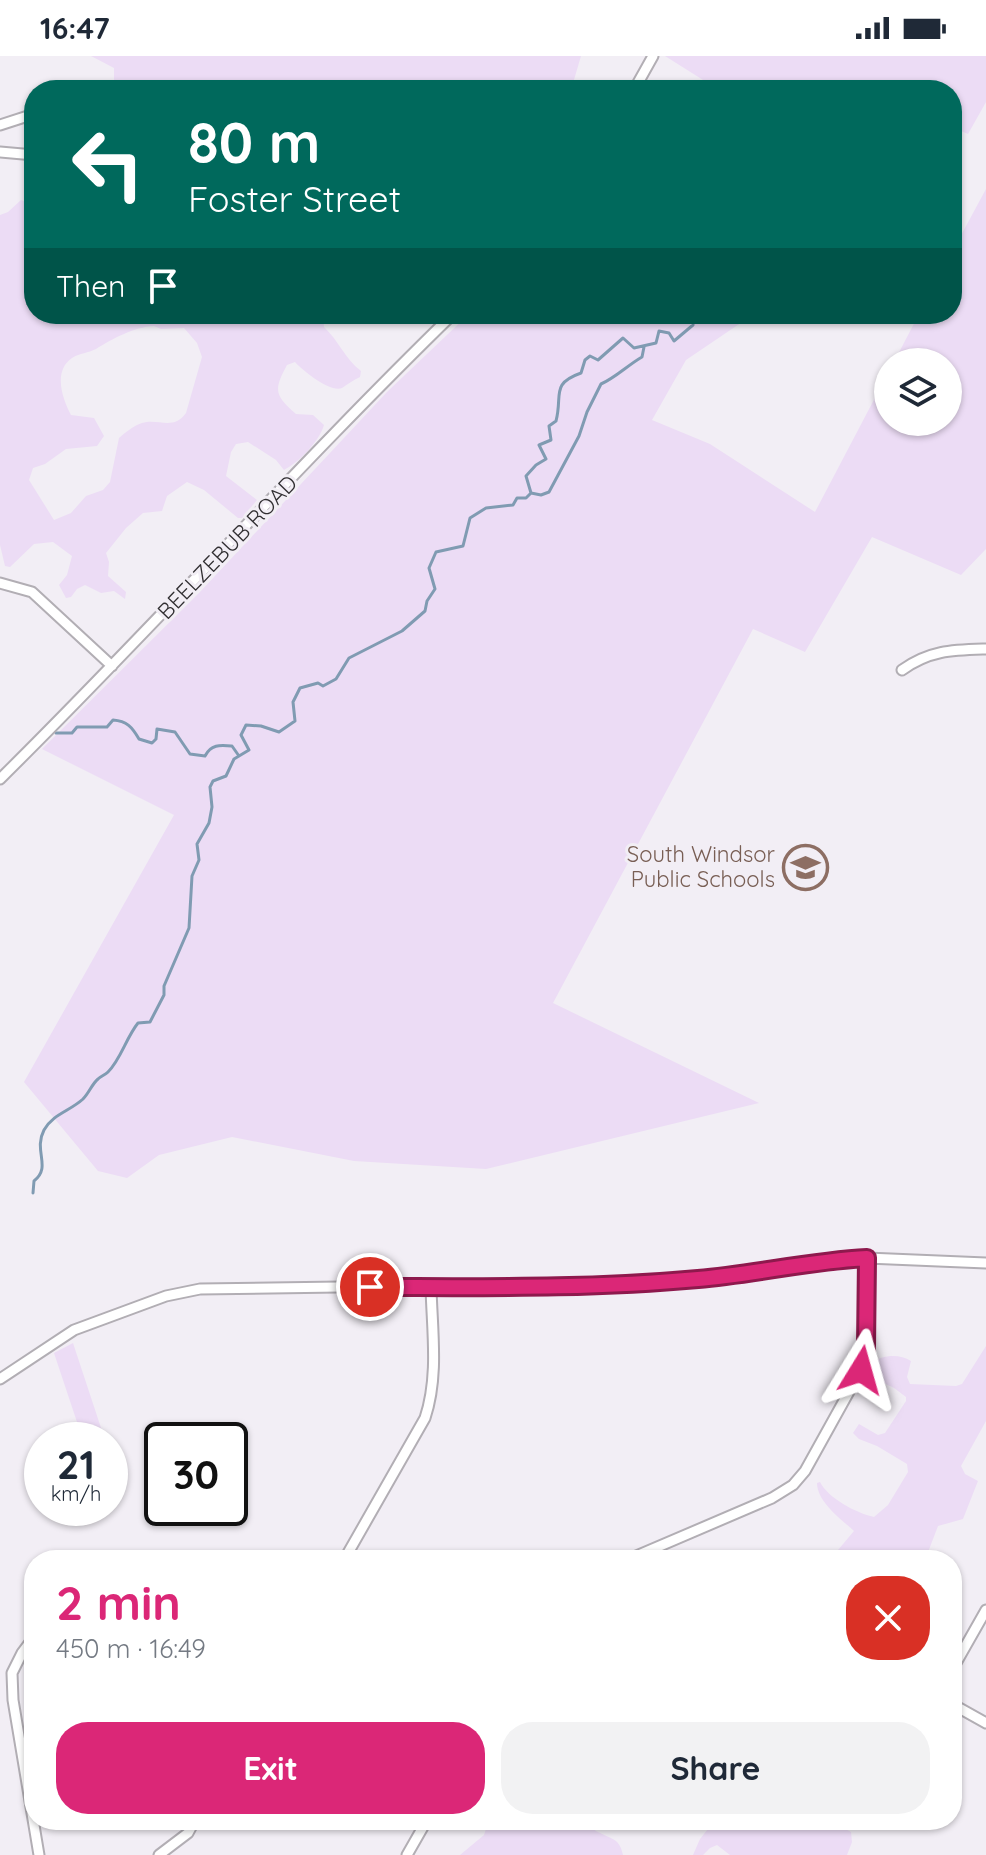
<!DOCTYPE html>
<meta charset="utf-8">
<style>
:root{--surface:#fff;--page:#f2f2f3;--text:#1f2937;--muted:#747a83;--accent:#db2777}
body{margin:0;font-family:Quicksand,sans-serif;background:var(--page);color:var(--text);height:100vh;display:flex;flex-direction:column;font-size:30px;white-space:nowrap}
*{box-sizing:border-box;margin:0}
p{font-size:26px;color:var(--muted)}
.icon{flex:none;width:44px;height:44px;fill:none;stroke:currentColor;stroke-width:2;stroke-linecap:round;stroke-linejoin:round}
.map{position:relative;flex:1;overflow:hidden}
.sheet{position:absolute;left:24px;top:1494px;width:938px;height:280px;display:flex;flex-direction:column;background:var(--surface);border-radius:32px;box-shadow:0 2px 6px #0004}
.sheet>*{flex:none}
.banner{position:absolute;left:24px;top:24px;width:938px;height:244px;border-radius:32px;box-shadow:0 2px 6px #0004;background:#00695c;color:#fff;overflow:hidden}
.controls{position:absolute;left:874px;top:292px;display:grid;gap:16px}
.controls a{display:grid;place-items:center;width:88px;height:88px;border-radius:50%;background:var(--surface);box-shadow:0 2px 6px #0004;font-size:40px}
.speed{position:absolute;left:24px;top:1366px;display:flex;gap:16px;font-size:40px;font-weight:700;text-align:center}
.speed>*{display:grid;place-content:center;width:104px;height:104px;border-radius:50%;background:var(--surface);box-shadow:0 2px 6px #0004;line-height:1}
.speed small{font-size:20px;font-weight:400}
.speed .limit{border:4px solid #111;border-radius:12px;background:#fff;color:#111}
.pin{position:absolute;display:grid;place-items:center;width:68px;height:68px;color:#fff;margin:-34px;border:4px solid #fff;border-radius:50%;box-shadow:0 2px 8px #0007}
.me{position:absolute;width:88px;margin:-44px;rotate:8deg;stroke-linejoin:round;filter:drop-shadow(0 0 6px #0008)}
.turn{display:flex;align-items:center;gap:28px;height:168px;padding:0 32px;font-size:36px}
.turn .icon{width:104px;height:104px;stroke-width:2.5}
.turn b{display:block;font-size:56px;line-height:68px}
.then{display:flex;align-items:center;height:76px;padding:0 32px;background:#0003;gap:16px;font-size:30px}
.round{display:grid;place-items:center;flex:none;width:84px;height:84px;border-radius:32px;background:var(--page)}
.headline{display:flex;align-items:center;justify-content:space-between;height:136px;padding:0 32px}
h1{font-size:48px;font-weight:700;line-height:60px;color:var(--accent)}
.primary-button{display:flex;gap:16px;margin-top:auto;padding:16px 32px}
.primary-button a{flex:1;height:92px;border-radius:32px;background:var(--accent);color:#fff;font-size:32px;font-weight:700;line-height:92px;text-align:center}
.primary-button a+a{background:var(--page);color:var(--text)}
.status{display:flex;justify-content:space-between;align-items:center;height:56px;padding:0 40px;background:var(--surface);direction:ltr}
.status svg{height:22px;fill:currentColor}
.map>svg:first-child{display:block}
.green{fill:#ecdcf5;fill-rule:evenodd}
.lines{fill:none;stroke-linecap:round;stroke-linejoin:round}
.stream{stroke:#809bb2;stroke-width:3}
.minor-casing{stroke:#b2aeb4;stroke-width:13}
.minor{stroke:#fff;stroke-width:9}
.route-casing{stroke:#8e194d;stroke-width:20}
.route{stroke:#db2777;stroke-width:14}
.labels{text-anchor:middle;stroke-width:6;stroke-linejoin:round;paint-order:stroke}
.street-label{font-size:22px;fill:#312f32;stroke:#f2eef5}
.education-label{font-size:22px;fill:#785e54;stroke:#f2eef5;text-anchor:end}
</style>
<div class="status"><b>16:47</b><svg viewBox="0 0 49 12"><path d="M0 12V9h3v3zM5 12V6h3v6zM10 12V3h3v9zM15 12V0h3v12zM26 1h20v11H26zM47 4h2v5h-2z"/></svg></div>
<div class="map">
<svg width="986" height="1799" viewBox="0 0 986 1799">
<rect width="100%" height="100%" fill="#f2eef5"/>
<!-- green -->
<path class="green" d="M 91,0 L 581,0 L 571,34 L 114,34 L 114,12 Z
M 665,0 L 986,0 L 986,46 L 968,78 L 952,71 L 952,34 L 719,34 Z
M 986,133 L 986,493 L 961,519 L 872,481 L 805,596 L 753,573 L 553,947 L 759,1047 L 486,1113 L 354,1105 L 232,1081 L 159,1099 L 127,1122 L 98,1115 L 24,1026 L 174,759 L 42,693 L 199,537 L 387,336 L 469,258 L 754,258 L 686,304 L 652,364 L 710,388 L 815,456 L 888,317 L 888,366 L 948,366 L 948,306 L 894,306 L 919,258 L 952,258 L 952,196 Z
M 21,144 L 26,146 L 34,164 L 34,258 L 323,258 L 324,271 C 339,285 345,303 361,315 L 360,321 C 353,324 348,328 342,332 C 331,337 303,315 295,306 L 287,309 C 273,335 275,339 296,358 L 313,359 L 324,369 C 319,386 299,406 284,414 L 276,404 L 248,386 L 236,388 L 231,396 L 226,420 L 257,444 L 242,462 L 238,462 L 204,434 L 187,426 L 167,440 L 162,455 L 143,457 L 126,472 L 106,497 L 109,506 L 108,520 L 126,536 L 125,543 L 114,535 L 101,537 L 85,529 L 77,533 L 71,541 L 66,542 L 59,529 L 67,519 L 72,500 L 53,486 L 34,488 L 10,511 L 5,510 L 0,489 L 0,159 L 8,156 ZM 154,270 L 161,273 L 184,272 L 197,287 L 202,301 L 186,357 C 173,375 159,362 142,367 C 133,370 126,376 119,382 L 110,426 L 103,434 L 86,440 L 71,457 L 54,464 L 29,424 L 33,412 L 45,408 L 66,393 L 97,390 L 104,380 L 94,362 L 71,359 C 62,342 53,315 72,302 C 80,297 88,297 96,293 C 112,283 134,271 154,270 Z
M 73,1287 L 105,1384 L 83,1384 L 54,1297 Z
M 986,1290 L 986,1365 L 961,1410 L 965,1418 L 978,1425 L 963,1463 L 938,1470 L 925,1504 L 826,1504 L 838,1494 L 854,1475 C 841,1463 817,1446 817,1427 L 820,1426 C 828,1442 856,1457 874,1461 L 888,1449 L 908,1416 L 907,1408 L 877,1390 L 859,1383 L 853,1377 L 859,1368 L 878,1379 L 885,1377 L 906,1345 L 906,1341 L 894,1332 L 869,1320 L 871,1307 C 882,1299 899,1297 911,1305 L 907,1321 L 910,1328 L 956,1330 L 962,1328 Z
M 485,1764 L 570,1764 L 574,1767 C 586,1767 590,1772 600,1777 C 612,1783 620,1783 623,1799 L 460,1799 L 484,1779 L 488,1767 Z
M 715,1764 L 829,1764 L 851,1776 L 852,1786 L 847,1799 L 730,1799 L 717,1789 L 710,1792 L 703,1799 L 693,1799 L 700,1783 Z"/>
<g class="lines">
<!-- stream -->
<path class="stream" d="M 531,437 L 526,420 L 536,409 L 546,403 L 539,389 L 551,384 L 549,370 L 556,365 C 563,339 550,328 581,317 L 585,304 L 590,300 L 598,304 L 623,282 L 634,292 L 656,287 L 659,275 L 669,277 L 674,285 L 693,269 L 693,258
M 56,677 L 72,677 L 77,671 L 107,671 L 113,664 C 127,665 132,671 139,683 L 152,687 L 156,683 L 157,673 L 175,676 L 190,698 L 205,700 C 211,688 220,689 232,690 L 239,700
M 33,1137 L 34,1125 C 52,1111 33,1095 44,1074 C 53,1058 70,1055 83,1043 C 89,1037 92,1028 98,1023 C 101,1020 105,1019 108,1016 C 121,1003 126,982 138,967 L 150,966 L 164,939 L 164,930 L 189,872 L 192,820 L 199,804 L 197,788 L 209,767 L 212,751 L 210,731 L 213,725 L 226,720 L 234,703 L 249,694 L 241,679 L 246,669 L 261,670 L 279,676 L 295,665 L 293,646 L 300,632 L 318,627 L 323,630 L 336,623 L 349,602 L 402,575 L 425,555 L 427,545 L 435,533 L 429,512 L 436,496 L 463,490 L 470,462 L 486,452 L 513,449 L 517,442 L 526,442 L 531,437 L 541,439 L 549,436 L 579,380 L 587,356 L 601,328 C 615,322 628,309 642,301 L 644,291"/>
<defs>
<path id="minor" d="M 634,34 L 653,0
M 0,69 L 34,58
M 0,96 L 34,99
M 0,527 L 32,536 L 112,610
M 902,614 C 930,594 953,594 986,593
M 0,723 C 154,571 298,409 453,258
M 0,1323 L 74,1274 L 166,1240 L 200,1233 L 615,1227 L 700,1223 L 822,1205 L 867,1202 L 986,1207
M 344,1504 L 425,1362 C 439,1320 432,1274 431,1231
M 627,1504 L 772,1442 L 793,1429 L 805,1415 L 861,1314 L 866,1292 L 867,1202
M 34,1581 L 22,1597 L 12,1617 L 13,1644 L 39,1799
M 952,1614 L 986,1554
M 952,1648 L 986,1667
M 159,1799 L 188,1777 L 195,1764
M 407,1799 L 427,1764"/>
</defs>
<!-- minor casing -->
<use href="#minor" class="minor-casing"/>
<!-- minor -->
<use href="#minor" class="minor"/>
</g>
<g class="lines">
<defs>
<path id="route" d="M 370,1231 C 479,1231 590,1233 698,1223 C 755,1218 810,1205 867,1202 L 866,1292 L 861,1314"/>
</defs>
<!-- route casing -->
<use href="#route" class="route-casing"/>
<!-- route -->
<use href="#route" class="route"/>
</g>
<!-- icons -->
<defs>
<symbol id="school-ring" viewBox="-11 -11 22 22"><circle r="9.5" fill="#f2eef5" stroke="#8d6e63" stroke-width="1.5"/><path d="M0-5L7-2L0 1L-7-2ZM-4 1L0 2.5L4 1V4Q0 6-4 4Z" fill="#8d6e63"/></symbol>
</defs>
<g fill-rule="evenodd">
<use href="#school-ring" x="780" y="786" width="51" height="51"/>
</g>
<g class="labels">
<!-- street labels -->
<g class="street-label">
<text transform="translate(227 491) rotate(-46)" y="8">BEELZEBUB ROAD</text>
</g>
<!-- education labels -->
<g class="education-label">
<text x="775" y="806">South Windsor<tspan x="775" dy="25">Public Schools</tspan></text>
</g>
</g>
</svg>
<div class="controls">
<a><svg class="icon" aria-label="layers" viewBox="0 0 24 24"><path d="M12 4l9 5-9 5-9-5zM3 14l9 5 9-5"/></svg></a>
</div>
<div class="speed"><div>21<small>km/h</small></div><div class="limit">30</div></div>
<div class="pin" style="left:370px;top:1231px;background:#d93025"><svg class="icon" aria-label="arrive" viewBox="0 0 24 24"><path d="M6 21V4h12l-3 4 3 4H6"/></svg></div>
<svg class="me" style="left:861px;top:1314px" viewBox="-20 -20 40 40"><path d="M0-17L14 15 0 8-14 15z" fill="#db2777" stroke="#fff" stroke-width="4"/></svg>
<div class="banner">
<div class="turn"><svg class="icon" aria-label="left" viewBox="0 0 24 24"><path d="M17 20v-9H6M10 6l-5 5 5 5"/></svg><div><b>80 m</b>Foster Street</div></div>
<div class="then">Then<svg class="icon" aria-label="arrive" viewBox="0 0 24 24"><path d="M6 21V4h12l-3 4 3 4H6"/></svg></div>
</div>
<section class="sheet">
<div class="headline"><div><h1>2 min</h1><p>450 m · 16:49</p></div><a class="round" style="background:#d93025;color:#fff"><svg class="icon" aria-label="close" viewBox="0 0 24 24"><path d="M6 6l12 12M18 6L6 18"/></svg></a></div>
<div class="primary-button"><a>Exit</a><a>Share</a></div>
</section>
</div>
